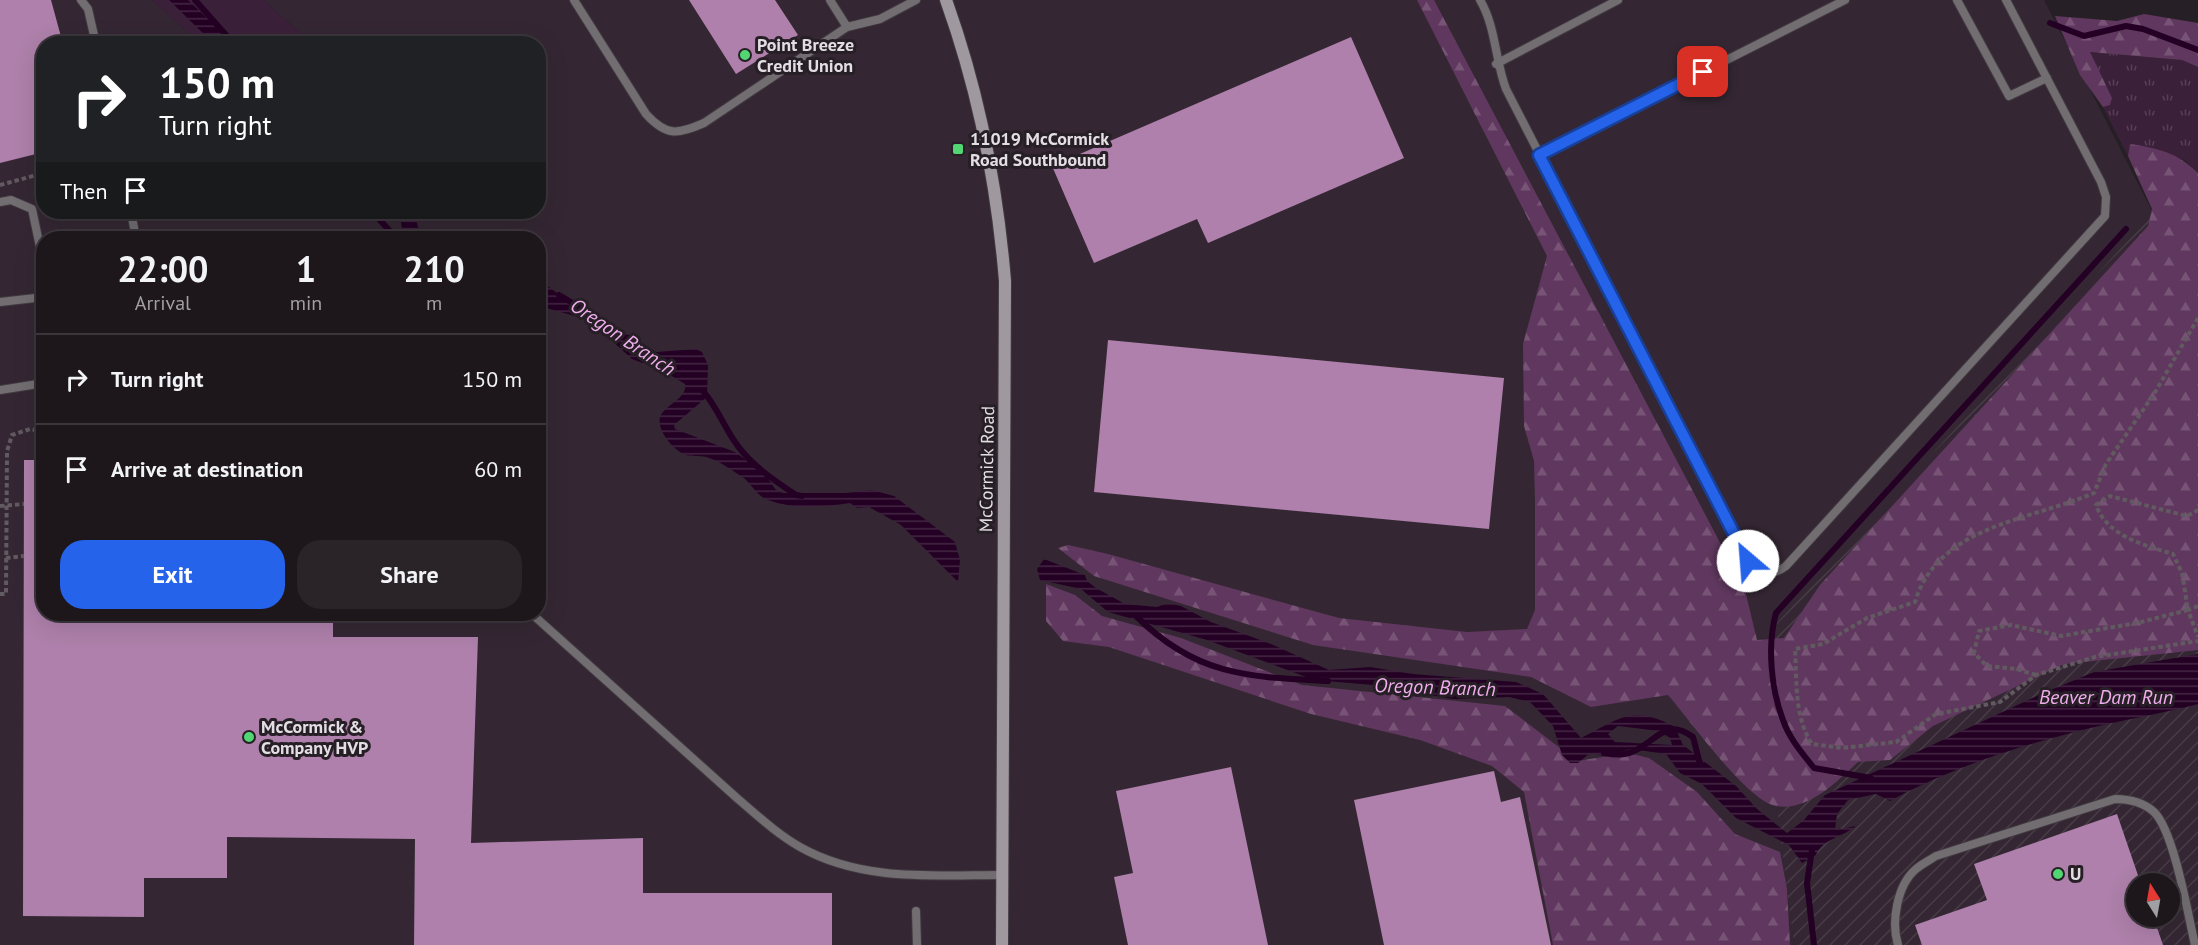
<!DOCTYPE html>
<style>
:root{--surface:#1d171c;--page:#2a2429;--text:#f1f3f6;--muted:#a09fa3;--line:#3b363b;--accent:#2563eb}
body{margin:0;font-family:"PT Sans",sans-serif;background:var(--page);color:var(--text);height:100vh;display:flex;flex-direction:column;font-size:22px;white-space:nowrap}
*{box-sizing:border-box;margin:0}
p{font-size:20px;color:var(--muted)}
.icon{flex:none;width:33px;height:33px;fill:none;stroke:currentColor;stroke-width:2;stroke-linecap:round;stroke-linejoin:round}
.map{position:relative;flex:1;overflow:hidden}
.drawer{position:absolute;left:36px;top:231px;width:510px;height:390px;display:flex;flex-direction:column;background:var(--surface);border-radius:24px;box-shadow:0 6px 24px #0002,0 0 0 2px var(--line)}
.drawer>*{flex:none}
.guide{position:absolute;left:36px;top:36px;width:510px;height:183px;border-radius:24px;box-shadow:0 6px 24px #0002,0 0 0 2px var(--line);background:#202124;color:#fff;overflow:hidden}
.needle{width:39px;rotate:349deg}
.controls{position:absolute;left:2126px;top:873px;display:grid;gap:12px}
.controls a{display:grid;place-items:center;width:54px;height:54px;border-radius:50%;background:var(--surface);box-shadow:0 6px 24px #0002,0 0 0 2px var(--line);font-size:30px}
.pin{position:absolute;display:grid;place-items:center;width:51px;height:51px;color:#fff;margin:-26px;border-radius:12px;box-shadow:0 3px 9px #0006}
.me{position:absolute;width:66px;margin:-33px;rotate:333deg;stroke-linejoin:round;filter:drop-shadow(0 0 4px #0008)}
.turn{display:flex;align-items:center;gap:21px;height:126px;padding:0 24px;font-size:27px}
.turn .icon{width:78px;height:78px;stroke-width:2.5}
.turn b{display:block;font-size:42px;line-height:51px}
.then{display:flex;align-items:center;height:57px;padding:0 24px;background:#0003;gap:12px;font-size:22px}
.eta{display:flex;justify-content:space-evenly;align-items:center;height:102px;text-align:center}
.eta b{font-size:36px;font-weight:600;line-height:42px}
.cta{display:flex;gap:12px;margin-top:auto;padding:12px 24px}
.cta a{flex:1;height:69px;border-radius:24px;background:var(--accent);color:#fff;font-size:24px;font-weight:600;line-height:69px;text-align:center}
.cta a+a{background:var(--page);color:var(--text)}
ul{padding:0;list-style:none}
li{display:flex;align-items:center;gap:18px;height:90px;padding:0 24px;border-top:2px solid var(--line)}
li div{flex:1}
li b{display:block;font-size:22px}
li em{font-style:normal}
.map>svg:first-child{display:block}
.built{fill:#342733;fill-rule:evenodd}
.industrial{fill:url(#industrial-furrows);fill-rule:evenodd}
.grass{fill:url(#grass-tufts)}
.forest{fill:url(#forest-firs)}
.park{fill:#3b203a}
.water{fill:url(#water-rules);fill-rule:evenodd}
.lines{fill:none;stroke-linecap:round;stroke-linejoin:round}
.stream{stroke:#240124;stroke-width:6}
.building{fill:#ae80ab}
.service-casing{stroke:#413a40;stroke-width:10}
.secondary-casing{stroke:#413a40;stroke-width:14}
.path{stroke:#615a60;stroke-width:4;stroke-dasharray:4.5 3;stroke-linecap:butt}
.service{stroke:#716d71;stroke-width:8}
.secondary{stroke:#9f989e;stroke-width:12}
.route-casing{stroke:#184099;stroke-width:15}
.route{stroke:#2563eb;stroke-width:10}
.poi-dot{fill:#52d673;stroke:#271f26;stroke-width:2}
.labels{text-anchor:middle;stroke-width:6;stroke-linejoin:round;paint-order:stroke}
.poi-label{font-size:18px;font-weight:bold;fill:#e3dee3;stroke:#271f26;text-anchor:start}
.street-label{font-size:18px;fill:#e3dee3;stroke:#271f26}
.water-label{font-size:20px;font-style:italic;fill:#f0adec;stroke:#271f26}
</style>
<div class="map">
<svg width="2198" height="945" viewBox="0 0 2198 945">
<defs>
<pattern id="industrial-furrows" width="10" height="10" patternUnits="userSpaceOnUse" patternTransform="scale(1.5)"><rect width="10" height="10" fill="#342733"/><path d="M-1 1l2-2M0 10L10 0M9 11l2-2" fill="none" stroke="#483c47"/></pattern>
<pattern id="grass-tufts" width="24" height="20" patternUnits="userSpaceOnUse" patternTransform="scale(1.5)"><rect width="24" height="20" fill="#3b203a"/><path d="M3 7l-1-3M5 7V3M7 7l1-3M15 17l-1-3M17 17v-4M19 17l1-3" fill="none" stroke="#574056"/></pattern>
<pattern id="forest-firs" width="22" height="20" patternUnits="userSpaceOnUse" patternTransform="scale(1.5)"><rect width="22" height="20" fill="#60375e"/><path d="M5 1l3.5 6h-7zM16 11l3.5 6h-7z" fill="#775475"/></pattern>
<pattern id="water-rules" width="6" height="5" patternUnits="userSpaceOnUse" patternTransform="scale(1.5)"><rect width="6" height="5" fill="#240124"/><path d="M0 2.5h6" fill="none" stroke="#442644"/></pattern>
</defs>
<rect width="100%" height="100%" fill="#271f26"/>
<!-- built -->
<path class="built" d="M 0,0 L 152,0 L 200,43 L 44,44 L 44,212 L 538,212 L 538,44 L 311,43 L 264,0 L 2044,0 L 2153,213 L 1758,645 L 1794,945 L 0,945 ZM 44,238 L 538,238 L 538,614 L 44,614 Z"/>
<!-- industrial -->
<path class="industrial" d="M 2153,213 L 2198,220 L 2198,945 L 1794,945 L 1757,645 ZM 2136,884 L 2169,884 L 2169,916 L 2136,916 Z"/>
<!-- grass -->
<path class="grass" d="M 2090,52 L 2182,60 L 2198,67 L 2198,173 L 2185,160 L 2131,144 L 2128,156 L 2103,107 L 2110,105 Z"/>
<!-- forest -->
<path class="forest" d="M 1417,0 L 1434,0 L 1745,590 L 1757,640 L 1784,638 L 1820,585 L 2148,226 L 2152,209 L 2128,156 L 2130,144 C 2158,148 2178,153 2198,173 L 2198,650 L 2064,664 L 1933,726 L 1890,760 L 1858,762 C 1838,781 1807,812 1776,806 C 1747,801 1690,720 1668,695 L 1591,707 L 1531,677 L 1313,645 L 1094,576 L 1058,548 L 1068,545 L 1108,554 L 1339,618 L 1467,632 L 1527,629 L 1535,610 L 1535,501 L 1534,461 L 1524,426 L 1523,344 L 1547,256 Z
M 2144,14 L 2198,23 L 2198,67 L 2182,60 L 2090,52 L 2112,98 L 2110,105 L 2103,107 L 2080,75 L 2055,16 L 2117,21 Z
M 1046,584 L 1075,595 L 1102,616 L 1181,638 L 1302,685 L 1505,706 L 1577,761 L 1628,753 L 1649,758 L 1697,792 L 1735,834 L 1780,852 L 1787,889 L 1790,945 L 1553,945 L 1524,792 L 1492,766 L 1420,740 L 1311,714 L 1109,647 L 1063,641 L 1046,621 Z"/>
<!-- park -->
<path class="park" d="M 152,0 L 264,0 L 311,43 L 200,43 Z"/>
<!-- water -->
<path class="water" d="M 169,0 L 188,0 L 233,43 L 213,43 Z
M 399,212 L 414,212 L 421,238 L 404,238 Z
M 538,279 L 568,301 L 609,322 L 656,352 L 696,349 L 702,352 L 708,365 L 707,397 L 674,425 L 675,429 L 735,452 L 764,473 L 776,490 L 783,493 L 845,493 L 872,490 L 894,496 L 955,542 L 960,560 L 958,582 L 901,525 L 869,507 L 857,508 L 850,503 C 821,507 796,510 768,500 C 757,497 751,482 741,476 C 731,470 720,461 709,458 C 702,455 694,457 686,455 C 675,451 662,436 660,425 C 655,406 688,402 685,384 L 665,372 L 632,359 L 589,320 L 539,306 Z
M 1044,559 L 1085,575 L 1087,581 L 1096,588 L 1125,604 L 1157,607 L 1168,603 L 1181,606 L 1211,622 L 1271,644 L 1329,670 L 1370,667 L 1413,674 L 1516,682 L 1543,694 L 1581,738 C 1620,719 1631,704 1675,727 L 1683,745 L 1736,786 L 1757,809 L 1787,833 L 1803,821 L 1825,795 L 2041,694 L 2094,672 L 2198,654 L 2198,704 C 2165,713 2132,718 2099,726 C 2028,743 1954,766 1890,801 L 1876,794 L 1848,800 L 1837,814 L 1835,830 L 1856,826 C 1844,836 1821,840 1816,855 L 1802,863 L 1789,845 L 1736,818 L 1702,784 L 1680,773 L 1666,754 L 1631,749 L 1605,756 L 1590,753 L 1578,763 L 1570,763 L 1562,755 L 1553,726 L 1530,702 L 1509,697 L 1453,699 L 1373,685 L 1314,680 L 1207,640 L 1108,612 L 1081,589 L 1040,580 L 1037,569 ZM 1618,726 L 1659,731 L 1670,738 L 1672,745 L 1615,742 L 1608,734 Z"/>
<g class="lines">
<!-- stream -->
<path class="stream" d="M 195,0 L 234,44
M 2050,23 L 2084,36 L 2126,26 L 2143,29 L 2198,50
M 375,212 L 379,219 L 396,238
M 559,295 L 581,308
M 703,391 C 716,406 722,422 733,439 C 748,463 772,479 796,495 L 802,496
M 1137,617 C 1197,676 1248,677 1328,681
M 1604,753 C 1615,755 1626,756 1636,750 C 1659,738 1667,718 1693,737 L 1700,764
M 1871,778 L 1814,768 C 1802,753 1789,738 1783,720 C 1771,689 1767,645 1776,613 L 2126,229
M 1812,850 L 1807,883 L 1814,945"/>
</g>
<!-- building -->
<path class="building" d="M 0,0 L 51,0 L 63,44 L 44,44 L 44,152 L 0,163 Z
M 689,0 L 775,0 L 798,35 L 736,74 Z
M 1351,37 L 1404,158 L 1208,243 L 1197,219 L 1094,263 L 1052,166 Z
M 1108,340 L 1504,378 L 1489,529 L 1094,492 Z
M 24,460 L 44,460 L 44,614 L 333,614 L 333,637 L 478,637 L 471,843 L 643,838 L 643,893 L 832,893 L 832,945 L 414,945 L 415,839 L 227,837 L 227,878 L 144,878 L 144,917 L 23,916 Z
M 1231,767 L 1268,945 L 1128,945 L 1114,877 L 1133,873 L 1116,791 Z
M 1494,771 L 1501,802 L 1520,797 L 1551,945 L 1384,945 L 1354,800 Z
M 2117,814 L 2141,884 L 2136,884 L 2136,916 L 2153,916 L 2163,945 L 1922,945 L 1915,925 L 1987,900 L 1974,864 Z"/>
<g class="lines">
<defs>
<path id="service" d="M 81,0 L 88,9 L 96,44
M 574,0 L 646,114 C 666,136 677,135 704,123 L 847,27 L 880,19 L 916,0
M 830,0 L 847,27
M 1480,0 C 1496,27 1495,60 1506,89 L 1748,561 C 1760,575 1771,577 1786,566 L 2105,216 L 2106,197 L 2101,182 L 2006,0
M 1957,0 L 2009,96 L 2047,78
M 1496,64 L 1618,0
M 1539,155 L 1845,0
M 0,202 L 11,200 L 32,209 L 44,266
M 131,212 L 136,238
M 0,302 L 44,297
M 0,390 L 44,383
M 532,614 L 738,799 C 758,816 777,834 800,847 C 862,882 934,875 1003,875
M 916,911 L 917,945
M 1898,945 C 1891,922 1897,885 1916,869 C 1922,864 1930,860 1936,856 L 2115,799 C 2129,799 2143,802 2154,812 C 2174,831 2188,915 2195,945"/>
<path id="secondary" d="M 946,0 C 979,92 997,184 1005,281 L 1002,945"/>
</defs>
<!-- service casing -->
<use href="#service" class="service-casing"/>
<!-- secondary casing -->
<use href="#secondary" class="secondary-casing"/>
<!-- path -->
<path class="path" d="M 0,185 L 44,173
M 2198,318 L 2154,394 L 2106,464 L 2094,493 C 2032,520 1938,525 1915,602 L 1867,618 L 1823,644 L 1795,649 C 1797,681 1794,717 1812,744 L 1842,748 L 1896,742 L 1936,714 L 2000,702 L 2036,675 L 2095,657 L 2198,641
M 0,506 L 24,504
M 6,558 L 24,556
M 0,594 L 6,594 L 7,451 L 12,435 L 30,429 L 44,432
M 2198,606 L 2188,610 L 2198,637
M 2036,675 L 2016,669 L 1987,666 L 1974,653 L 1979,631 L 2011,625 L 2061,636 L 2137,623 L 2188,610 L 2182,573 L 2173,554 C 2144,545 2107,536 2096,505 L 2110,496 L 2187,516 L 2198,510"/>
<!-- service -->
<use href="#service" class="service"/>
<!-- secondary -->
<use href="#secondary" class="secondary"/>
</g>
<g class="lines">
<defs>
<path id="route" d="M 1703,72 L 1539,155 L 1748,561"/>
</defs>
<!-- route casing -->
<use href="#route" class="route-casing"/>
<!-- route -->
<use href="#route" class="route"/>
</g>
<!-- markers -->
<g class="poi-dot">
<circle cx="745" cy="55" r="6"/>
<rect x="952" y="143" width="12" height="12" rx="3"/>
<circle cx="249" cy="737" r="6"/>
<circle cx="2058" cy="874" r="6"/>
</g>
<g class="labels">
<!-- poi labels -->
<g class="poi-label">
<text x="757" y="51">Point Breeze<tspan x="757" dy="21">Credit Union</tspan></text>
<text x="970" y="145">11019 McCormick<tspan x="970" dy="21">Road Southbound</tspan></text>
<text x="261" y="733">McCormick &amp;<tspan x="261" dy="21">Company HVP</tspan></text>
<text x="2070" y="880">U</text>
</g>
<!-- street labels -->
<g class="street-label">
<text transform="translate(987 469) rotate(-89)" y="6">McCormick Road</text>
</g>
<!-- water labels -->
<g class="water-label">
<text transform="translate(623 337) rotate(34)" y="7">Oregon Branch</text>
<text transform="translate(1435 687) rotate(2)" y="7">Oregon Branch</text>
<text x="2106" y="704">Beaver Dam Run</text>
</g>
</g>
</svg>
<div class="controls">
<a><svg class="needle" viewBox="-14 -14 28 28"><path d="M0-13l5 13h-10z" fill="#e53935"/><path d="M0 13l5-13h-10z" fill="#a09fa3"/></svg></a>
</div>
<div class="pin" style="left:1703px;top:72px;background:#d93025"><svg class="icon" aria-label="arrive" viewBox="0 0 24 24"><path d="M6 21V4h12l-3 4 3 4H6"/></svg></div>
<svg class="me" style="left:1748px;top:561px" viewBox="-20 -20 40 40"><circle r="19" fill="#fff"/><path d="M0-13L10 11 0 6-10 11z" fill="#2563eb"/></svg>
<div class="guide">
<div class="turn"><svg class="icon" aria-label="right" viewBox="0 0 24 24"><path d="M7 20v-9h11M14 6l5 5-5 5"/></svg><div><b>150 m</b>Turn right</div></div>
<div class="then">Then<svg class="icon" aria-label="arrive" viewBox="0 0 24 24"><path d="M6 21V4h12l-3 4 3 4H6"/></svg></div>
</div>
<section class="drawer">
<div class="eta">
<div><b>22:00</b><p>Arrival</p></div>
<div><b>1</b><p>min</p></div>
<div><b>210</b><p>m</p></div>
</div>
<ul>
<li><svg class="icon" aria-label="right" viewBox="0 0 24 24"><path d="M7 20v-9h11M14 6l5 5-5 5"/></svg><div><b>Turn right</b></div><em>150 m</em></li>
<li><svg class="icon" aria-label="arrive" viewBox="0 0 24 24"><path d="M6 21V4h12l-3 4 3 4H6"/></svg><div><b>Arrive at destination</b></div><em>60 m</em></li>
</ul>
<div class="cta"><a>Exit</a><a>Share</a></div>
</section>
</div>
